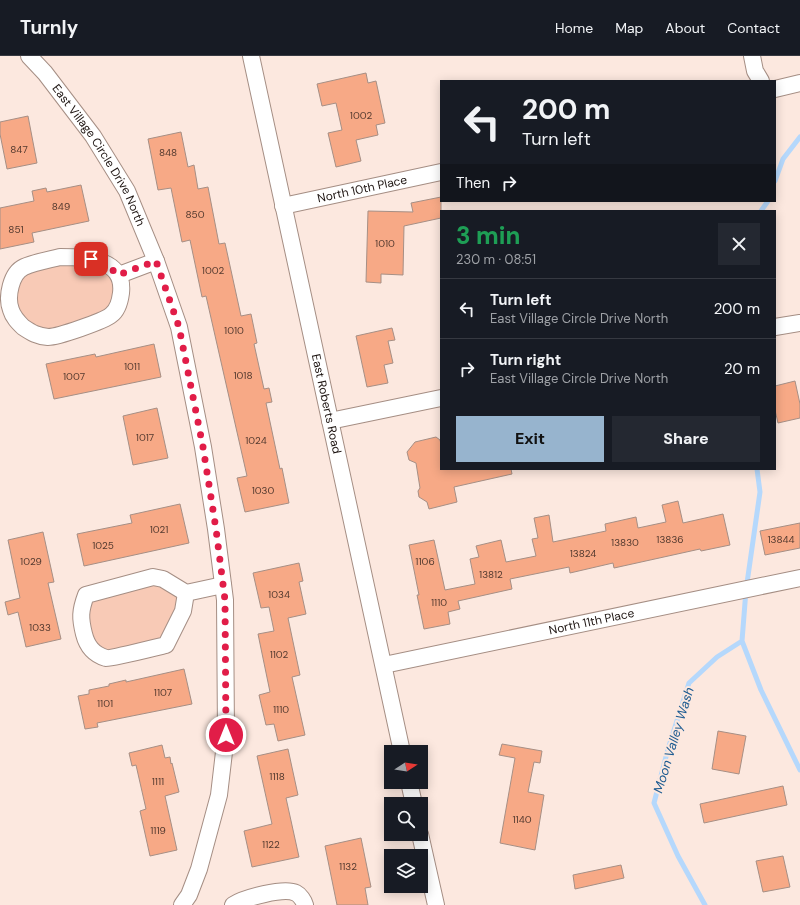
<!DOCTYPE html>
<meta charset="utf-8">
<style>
:root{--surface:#171b24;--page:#242831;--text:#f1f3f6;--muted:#9ea1a6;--line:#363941;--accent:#97b4ce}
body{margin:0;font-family:"DM Sans",sans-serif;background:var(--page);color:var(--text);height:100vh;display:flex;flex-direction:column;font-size:15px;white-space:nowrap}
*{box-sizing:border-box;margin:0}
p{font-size:13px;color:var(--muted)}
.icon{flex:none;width:22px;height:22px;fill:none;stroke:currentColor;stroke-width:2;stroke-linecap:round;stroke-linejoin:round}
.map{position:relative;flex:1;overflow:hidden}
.sheet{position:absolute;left:440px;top:154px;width:336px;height:260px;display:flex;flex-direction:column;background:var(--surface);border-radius:0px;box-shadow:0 2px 10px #0003}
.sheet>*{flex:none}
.guide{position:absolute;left:440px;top:24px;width:336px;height:122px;border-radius:0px;box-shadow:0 2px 10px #0003;background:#171b24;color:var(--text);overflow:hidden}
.needle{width:26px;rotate:78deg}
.tools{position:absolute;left:384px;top:689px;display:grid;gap:8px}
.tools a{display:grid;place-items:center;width:44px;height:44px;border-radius:0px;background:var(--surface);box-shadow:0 2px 10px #0003;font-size:20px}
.pin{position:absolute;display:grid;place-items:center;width:34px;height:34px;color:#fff;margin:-17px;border-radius:8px;box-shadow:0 2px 6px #0006}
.me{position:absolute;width:44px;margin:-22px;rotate:0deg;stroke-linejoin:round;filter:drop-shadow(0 0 3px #0008)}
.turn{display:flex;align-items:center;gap:14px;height:84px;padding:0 16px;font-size:18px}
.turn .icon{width:52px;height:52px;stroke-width:2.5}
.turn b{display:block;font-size:28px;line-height:34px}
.then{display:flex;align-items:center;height:38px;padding:0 16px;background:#0003;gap:8px;font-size:15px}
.round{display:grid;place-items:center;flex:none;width:42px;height:42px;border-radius:0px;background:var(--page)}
.head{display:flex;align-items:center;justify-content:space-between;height:68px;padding:0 16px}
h1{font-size:24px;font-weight:800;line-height:30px;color:#1e9e55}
.button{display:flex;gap:8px;margin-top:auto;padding:8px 16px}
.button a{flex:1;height:46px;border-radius:0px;background:var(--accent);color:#111;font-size:16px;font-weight:800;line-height:46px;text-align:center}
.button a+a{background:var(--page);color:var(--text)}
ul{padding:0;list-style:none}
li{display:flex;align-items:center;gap:12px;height:60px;padding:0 16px;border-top:1px solid var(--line)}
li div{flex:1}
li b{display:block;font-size:15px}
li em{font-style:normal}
header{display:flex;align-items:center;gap:24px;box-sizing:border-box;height:56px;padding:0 20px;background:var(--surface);border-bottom:1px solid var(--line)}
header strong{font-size:19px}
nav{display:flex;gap:22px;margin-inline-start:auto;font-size:14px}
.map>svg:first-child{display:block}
.green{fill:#f8cab6}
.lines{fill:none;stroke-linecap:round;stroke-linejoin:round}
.stream{stroke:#b5d8fc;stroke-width:5}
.building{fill:#f7a986;stroke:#a68f85}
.street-casing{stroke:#a58e84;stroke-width:18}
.street{stroke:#fff;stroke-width:16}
.route{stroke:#e11d48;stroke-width:7;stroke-dasharray:0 12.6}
.labels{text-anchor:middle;stroke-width:4;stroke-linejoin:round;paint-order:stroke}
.number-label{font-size:10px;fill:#543a2f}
.street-label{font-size:12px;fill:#1e1512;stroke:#fce8df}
.water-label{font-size:13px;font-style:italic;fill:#1d5b91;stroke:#fce8df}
</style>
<header>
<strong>Turnly</strong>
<nav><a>Home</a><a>Map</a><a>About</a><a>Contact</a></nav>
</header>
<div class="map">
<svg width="800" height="849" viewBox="0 0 800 849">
<rect width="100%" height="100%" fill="#fce8df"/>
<!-- green -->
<path class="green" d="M 60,201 L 111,211 L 118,250 L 49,281 L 17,265 L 13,222 Z
M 153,521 L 186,537 L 166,589 L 107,602 L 87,589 L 86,539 Z"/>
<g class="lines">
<!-- stream -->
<path class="stream" d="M 775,125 L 783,103 L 800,81
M 761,155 L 768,145
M 742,585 L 761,634 L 800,714
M 705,849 L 678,800 L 654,747 L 668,693 L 689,627 L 717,601 L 742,585 L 746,534 L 760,436 L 757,413"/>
</g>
<!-- building -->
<path class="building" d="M 366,17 L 368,27 L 376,25 L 385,67 L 376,69 L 378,79 L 356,84 L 361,105 L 336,111 L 328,77 L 342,74 L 336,47 L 322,50 L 317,28 Z
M 28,60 L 37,107 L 7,113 L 0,78 L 0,66 Z
M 181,76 L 188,111 L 194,109 L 198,133 L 208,131 L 219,188 L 225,187 L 241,260 L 251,258 L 257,287 L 254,288 L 264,333 L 269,332 L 272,346 L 266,347 L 280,413 L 282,412 L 289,447 L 245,456 L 237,422 L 247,420 L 206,240 L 202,241 L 190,184 L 182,186 L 171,132 L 158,134 L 148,83 Z
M 81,129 L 89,165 L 32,177 L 34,186 L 0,193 L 0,152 L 34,145 L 32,135 L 46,132 L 47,136 Z
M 441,141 L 441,162 L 404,170 L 403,219 L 381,218 L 381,227 L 366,226 L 368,155 L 413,156 L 411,147 Z
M 392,272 L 395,284 L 388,285 L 393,307 L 384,309 L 388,327 L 367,331 L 356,280 Z
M 154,288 L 161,321 L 54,343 L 46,308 L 95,298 L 96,301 Z
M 795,325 L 800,348 L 800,362 L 778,367 L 775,354 L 775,330 Z
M 157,352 L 168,402 L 133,409 L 123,360 Z
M 436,381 L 440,384 L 441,388 L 441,413 L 511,413 L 512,418 L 454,431 L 457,446 L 429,453 L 427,446 L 419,441 L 418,435 L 420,432 L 416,407 L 409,404 L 407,396 L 415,386 Z
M 678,445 L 683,467 L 723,458 L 730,489 L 701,495 L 700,493 L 614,512 L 613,507 L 570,517 L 569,511 L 510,523 L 512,533 L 458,545 L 460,553 L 448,556 L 450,568 L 424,573 L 417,539 L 419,539 L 409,489 L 434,484 L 445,534 L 475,528 L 470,503 L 479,501 L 476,490 L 501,484 L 506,506 L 536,500 L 532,483 L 538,482 L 534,462 L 549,459 L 553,486 L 606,475 L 605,468 L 636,461 L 638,472 L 666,466 L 662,449 Z
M 180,448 L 189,487 L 84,510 L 77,478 L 132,467 L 130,459 Z
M 800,467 L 800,492 L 765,499 L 760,475 Z
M 43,476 L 54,526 L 48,527 L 61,583 L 26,591 L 18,556 L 8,559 L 5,546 L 20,542 L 8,484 Z
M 299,507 L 303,525 L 299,526 L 306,558 L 288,562 L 300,619 L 292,621 L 305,679 L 278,685 L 274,668 L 266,669 L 259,639 L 270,636 L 258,578 L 274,575 L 269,551 L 261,552 L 253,517 Z
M 184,613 L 192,648 L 97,667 L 98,671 L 85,673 L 78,640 L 89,638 L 89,634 L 109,630 L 109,628 L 126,624 L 126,626 Z
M 718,675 L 746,680 L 739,718 L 712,713 Z
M 502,688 L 542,695 L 540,707 L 534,706 L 528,736 L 544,739 L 535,794 L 500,787 L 515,702 L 499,699 Z
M 162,689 L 165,702 L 170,701 L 171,708 L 172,707 L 179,736 L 165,740 L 177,794 L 150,800 L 140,755 L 146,753 L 136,709 L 132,710 L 129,697 Z
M 288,693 L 298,739 L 286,742 L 299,801 L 252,811 L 244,775 L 272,768 L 257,700 Z
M 783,730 L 787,749 L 704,767 L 700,748 Z
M 361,782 L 371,831 L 365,832 L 368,849 L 337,849 L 325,790 Z
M 783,800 L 790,831 L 763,836 L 756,805 Z
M 621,809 L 624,822 L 575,833 L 573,819 Z"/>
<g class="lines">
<defs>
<g id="street">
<path id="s1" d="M 29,0 L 45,17 L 93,80 L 127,135 L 156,205 L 179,271 L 203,391 L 216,473 L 225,544 L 226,679 L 219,739 L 199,813 L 189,839 L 182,849"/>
<path id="s2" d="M 251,0 L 402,696"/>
<path d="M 752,0 L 755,15 L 761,25"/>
<path d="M 775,33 L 800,27"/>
<path id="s3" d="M 283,150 L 441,116"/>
<path d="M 60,201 C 84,201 125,202 121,237 C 120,245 118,254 111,259 C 104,265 58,281 48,281 C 37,280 32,277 23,271 C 18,266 13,261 11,254 C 6,241 11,217 24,211 C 35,206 48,204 60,201 Z"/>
<path d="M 119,219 L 156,205"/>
<path d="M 775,271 L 800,267"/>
<path d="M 330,365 L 441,342"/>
<path d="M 186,537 L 183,555 L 166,589 C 157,591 111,603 106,602 C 93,598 87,590 84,578 C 80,562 80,555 86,539 L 153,521 L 163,523 L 186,537 L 223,529"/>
<path id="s4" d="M 384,609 L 800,522"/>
<path d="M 409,726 L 414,748"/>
<path d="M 420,778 L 436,849"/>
<path d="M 233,849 C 244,842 284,831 296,837 C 300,839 304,845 305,849"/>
</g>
</defs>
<!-- street casing -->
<use href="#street" class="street-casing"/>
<!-- street -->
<use href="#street" class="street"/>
</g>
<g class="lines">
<!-- route -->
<path class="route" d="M 91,203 C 103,206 110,211 118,219 L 156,205 L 179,271 L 203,391 L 216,473 L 225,544 L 226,679"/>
</g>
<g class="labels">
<!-- number labels -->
<g class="number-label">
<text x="361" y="63">1002</text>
<text x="19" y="97">847</text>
<text x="168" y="100">848</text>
<text x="61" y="154">849</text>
<text x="195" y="162">850</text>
<text x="16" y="177">851</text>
<text x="385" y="191">1010</text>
<text x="213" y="218">1002</text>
<text x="234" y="278">1010</text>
<text x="132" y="314">1011</text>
<text x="243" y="323">1018</text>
<text x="74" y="324">1007</text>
<text x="145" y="385">1017</text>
<text x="256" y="388">1024</text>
<text x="263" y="438">1030</text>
<text x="159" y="477">1021</text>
<text x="670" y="487">13836</text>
<text x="781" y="487">13844</text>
<text x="625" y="490">13830</text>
<text x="103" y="493">1025</text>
<text x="583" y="501">13824</text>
<text x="31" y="509">1029</text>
<text x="425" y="509">1106</text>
<text x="491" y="522">13812</text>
<text x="279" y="542">1034</text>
<text x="439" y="550">1110</text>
<text x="40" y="575">1033</text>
<text x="279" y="602">1102</text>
<text x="163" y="640">1107</text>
<text x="105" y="651">1101</text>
<text x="281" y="657">1110</text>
<text x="277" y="724">1118</text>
<text x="158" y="729">1111</text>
<text x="522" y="767">1140</text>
<text x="158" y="778">1119</text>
<text x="271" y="792">1122</text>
<text x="348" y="814">1132</text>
</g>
<!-- street labels -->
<g class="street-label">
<text dy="4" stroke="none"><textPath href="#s1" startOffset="122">East Village Circle Drive North</textPath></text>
<text dy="4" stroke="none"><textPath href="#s3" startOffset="81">North 10th Place</textPath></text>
<text dy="4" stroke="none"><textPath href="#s2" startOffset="356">East Roberts Road</textPath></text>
<text dy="4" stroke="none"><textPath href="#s4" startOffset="212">North 11th Place</textPath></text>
</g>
<!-- water labels -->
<g class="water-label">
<text transform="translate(673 684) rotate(-73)" y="5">Moon Valley Wash</text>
</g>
</g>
</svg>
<div class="tools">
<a><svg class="needle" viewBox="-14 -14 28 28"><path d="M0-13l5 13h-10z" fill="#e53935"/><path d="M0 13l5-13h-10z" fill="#9ea1a6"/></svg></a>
<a><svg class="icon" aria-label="search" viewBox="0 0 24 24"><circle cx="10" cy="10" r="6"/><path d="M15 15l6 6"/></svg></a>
<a><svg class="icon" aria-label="layers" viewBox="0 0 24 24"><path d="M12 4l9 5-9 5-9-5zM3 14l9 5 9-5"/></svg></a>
</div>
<div class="pin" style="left:91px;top:203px;background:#d93025"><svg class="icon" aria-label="arrive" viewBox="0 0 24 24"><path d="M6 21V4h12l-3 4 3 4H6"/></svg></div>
<svg class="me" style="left:226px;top:679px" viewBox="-20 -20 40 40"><circle r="17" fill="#e11d48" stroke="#fff" stroke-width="3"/><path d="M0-11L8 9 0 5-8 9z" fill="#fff"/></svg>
<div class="guide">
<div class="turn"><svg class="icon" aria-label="left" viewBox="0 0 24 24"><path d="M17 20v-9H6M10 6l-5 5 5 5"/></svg><div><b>200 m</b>Turn left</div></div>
<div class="then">Then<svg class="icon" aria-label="right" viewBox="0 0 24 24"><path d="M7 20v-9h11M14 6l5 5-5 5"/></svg></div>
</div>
<section class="sheet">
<div class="head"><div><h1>3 min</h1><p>230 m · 08:51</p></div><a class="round"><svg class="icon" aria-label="close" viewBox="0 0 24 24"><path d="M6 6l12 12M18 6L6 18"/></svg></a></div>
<ul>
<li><svg class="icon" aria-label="left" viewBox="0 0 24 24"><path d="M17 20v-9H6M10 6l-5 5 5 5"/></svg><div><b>Turn left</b><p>East Village Circle Drive North</p></div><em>200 m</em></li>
<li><svg class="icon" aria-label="right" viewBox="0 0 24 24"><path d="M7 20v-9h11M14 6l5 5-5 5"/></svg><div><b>Turn right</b><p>East Village Circle Drive North</p></div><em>20 m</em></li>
</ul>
<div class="button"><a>Exit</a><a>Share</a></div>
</section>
</div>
